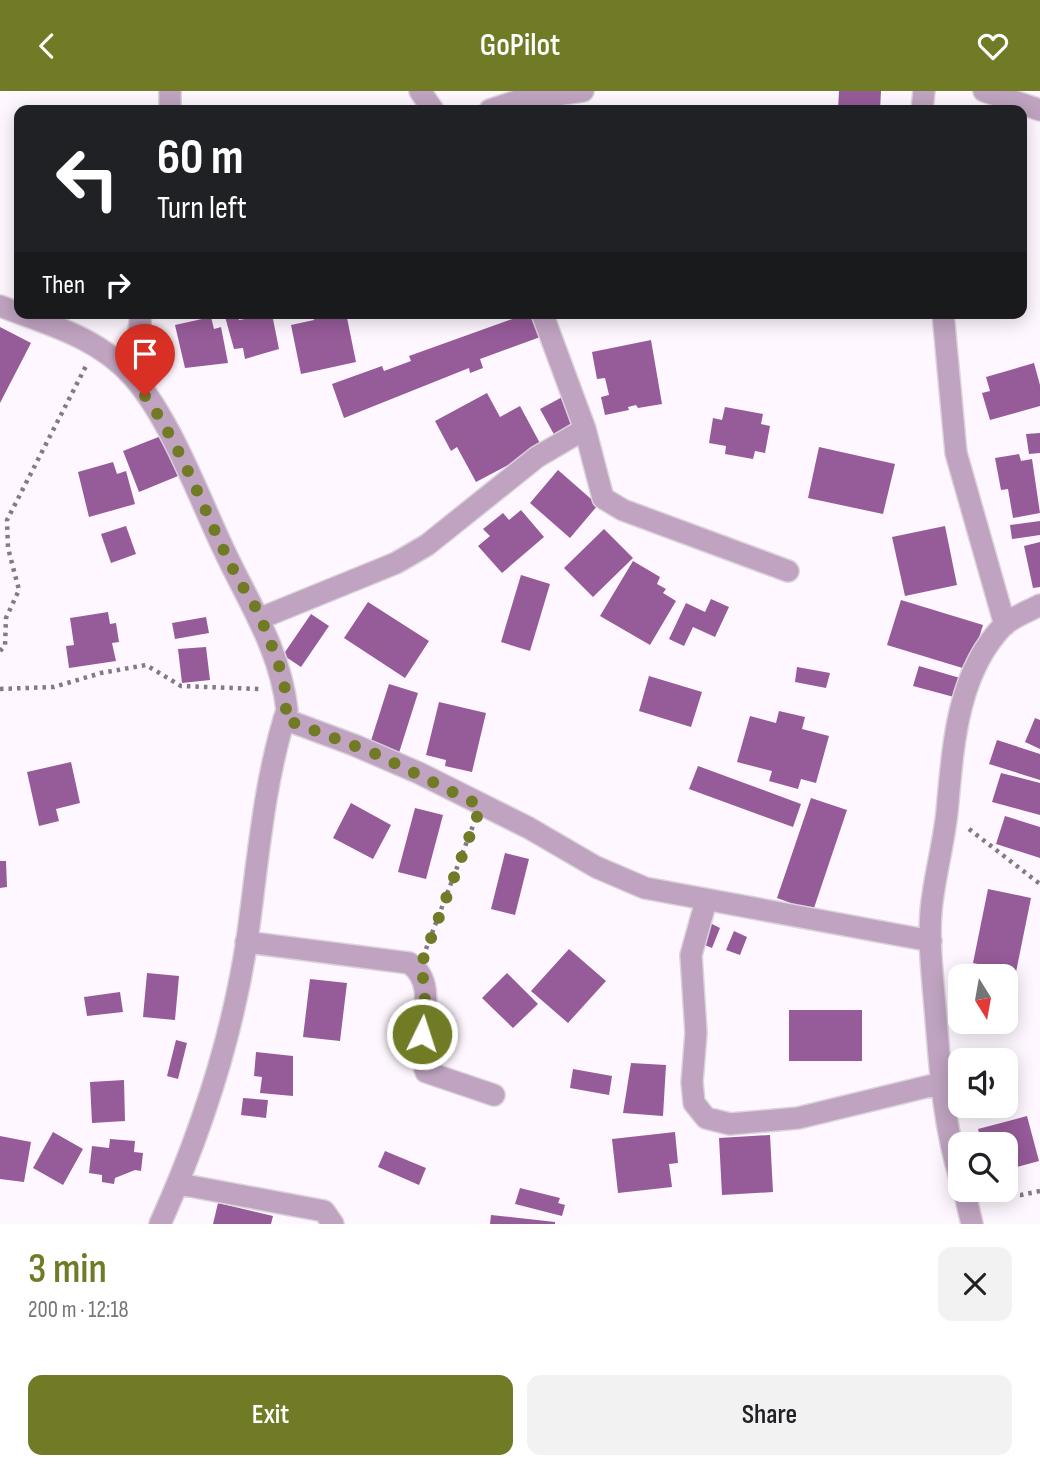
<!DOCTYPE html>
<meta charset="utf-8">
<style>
:root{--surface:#fff;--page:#f2f2f2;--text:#202124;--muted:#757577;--accent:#717a25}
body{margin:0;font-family:"Sofia Sans Condensed",sans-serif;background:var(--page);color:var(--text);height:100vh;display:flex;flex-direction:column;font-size:26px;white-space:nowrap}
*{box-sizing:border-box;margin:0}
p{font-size:23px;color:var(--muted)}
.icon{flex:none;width:38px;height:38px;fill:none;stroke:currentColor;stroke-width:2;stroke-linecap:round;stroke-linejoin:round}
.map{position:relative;height:1133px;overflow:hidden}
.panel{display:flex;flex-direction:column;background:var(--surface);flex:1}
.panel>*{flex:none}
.top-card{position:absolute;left:14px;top:14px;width:1013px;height:214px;border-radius:14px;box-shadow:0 4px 18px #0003;background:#202124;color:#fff;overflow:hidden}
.needle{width:46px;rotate:169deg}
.buttons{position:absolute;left:948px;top:873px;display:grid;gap:14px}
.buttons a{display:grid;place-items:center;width:70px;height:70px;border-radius:14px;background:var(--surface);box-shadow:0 4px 18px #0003;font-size:35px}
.pin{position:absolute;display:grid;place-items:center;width:60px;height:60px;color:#fff;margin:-72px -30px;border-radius:50% 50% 50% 0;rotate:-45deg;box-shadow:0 0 7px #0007}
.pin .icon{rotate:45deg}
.me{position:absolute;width:77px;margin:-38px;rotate:4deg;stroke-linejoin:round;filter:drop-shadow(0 0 5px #0008)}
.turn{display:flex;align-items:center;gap:24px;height:147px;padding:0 28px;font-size:32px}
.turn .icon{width:91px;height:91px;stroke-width:2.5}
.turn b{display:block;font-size:49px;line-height:60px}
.then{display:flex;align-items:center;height:66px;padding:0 28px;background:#0003;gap:14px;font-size:26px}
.round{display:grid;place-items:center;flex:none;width:74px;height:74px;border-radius:14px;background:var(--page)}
.headline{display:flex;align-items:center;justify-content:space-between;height:119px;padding:0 28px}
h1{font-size:42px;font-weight:600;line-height:52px;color:var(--accent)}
.cta{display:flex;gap:14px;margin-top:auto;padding:14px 28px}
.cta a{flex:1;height:80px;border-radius:14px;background:var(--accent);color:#fff;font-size:28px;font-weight:600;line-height:80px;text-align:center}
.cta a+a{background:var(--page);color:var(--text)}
header{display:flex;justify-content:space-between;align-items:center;height:91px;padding:0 28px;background:var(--accent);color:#fff;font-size:32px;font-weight:600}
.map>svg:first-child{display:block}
.building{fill:#965b99}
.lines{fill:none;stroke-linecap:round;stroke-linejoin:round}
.minor-casing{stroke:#dad3da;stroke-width:24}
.path{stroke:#817c81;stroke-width:4.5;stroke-dasharray:3.5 5;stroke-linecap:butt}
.minor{stroke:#bfa3c0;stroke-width:21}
.route{stroke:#717a25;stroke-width:12;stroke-dasharray:0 21.6}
</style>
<header><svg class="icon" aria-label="back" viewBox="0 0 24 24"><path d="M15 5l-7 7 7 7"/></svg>GoPilot<svg class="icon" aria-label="heart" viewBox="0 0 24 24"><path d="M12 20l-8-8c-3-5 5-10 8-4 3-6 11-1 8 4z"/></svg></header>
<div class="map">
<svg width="1040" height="1133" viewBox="0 0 1040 1133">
<rect width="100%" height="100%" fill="#fff7ff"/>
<!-- building -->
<path class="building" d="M 839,0 L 881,0 L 880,19 L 838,19 Z
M 224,222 L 238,222 L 239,229 L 272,223 L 279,258 L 245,268 L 243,257 L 234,258 Z
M 313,222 L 346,222 L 356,271 L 301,283 L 291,234 L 314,229 Z
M 529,222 L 535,222 L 543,245 L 480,268 L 483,277 L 470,282 L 469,277 L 344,327 L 332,293 L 382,275 L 384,280 L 411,270 L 409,265 Z
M 211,226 L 214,238 L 221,236 L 228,272 L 185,277 L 175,234 Z
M 0,236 L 31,252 L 0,312 Z
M 651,249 L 662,313 L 638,317 L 636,314 L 628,316 L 629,319 L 605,324 L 601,306 L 609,304 L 605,287 L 597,288 L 592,261 Z
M 1034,272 L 1040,294 L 1040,315 L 990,329 L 982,302 L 990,300 L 986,286 Z
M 487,302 L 500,326 L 520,315 L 542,356 L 476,391 L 457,356 L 451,360 L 435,330 Z
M 566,304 L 582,333 L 556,347 L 540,318 Z
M 725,316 L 763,323 L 761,333 L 770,335 L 765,362 L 755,360 L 753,368 L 725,363 L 726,355 L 709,352 L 713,327 L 722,329 Z
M 1040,342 L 1040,362 L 1029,363 L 1026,343 Z
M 161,345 L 178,385 L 139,401 L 123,360 Z
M 819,356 L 895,373 L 883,423 L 808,407 Z
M 1019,363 L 1021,370 L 1032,368 L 1040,422 L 1013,427 L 1008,398 L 1001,399 L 995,367 Z
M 113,371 L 117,383 L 126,380 L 135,413 L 89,426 L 78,381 Z
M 558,379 L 598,414 L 570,447 L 530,412 Z
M 521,419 L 544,446 L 502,482 L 478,455 L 490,445 L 483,438 L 503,422 L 509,429 Z
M 1040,430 L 1040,444 L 1012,448 L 1010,434 Z
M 126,435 L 136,463 L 111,472 L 101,443 Z
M 945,435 L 957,494 L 905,505 L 892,446 Z
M 604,438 L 633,467 L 593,506 L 564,477 Z
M 1040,451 L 1040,496 L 1033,497 L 1024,455 Z
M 633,470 L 660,486 L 657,493 L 666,498 L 663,502 L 676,510 L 650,554 L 600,525 Z
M 521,484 L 550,493 L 530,560 L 501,551 Z
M 711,508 L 729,516 L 715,546 L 693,536 L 684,555 L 669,548 L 686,512 L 705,521 Z
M 901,509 L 983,534 L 969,579 L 887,554 Z
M 368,511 L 429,550 L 405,587 L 344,547 Z
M 108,521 L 110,533 L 116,532 L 119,551 L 112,552 L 116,570 L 69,577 L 66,555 L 74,554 L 70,527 Z
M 311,523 L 329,535 L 301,576 L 283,564 Z
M 206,526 L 209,542 L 175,548 L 172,532 Z
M 206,556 L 210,589 L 182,592 L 178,558 Z
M 919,575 L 960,587 L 954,606 L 913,595 Z
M 797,576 L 830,582 L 826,597 L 795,591 Z
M 649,585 L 702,601 L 691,636 L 639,620 Z
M 389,593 L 418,602 L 398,665 L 369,656 Z
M 439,611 L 486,622 L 472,681 L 445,675 L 446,669 L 426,664 Z
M 779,620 L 805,626 L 802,638 L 829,645 L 816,692 L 801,688 L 798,698 L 769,690 L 772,680 L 737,671 L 750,625 L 776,632 Z
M 1035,627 L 1040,629 L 1040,658 L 1025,651 Z
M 997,649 L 1040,663 L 1040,689 L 989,673 Z
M 71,671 L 80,712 L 56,718 L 59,730 L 39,735 L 27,681 Z
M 698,675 L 801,713 L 793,736 L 689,698 Z
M 1001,682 L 1040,692 L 1040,724 L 992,711 Z
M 811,707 L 847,719 L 813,820 L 777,807 Z
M 351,712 L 391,734 L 373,768 L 333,747 Z
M 415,717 L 443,724 L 426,788 L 398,781 Z
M 1005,725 L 1040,736 L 1040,767 L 996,753 Z
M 505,762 L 529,768 L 515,824 L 491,818 Z
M 0,770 L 6,770 L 7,796 L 0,797 Z
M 988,798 L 1031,807 L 1016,881 L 973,872 Z
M 708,831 L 720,837 L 712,857 L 700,852 Z
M 734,840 L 747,846 L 740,864 L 726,859 Z
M 569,858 L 606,890 L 568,932 L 531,900 Z
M 147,882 L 179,885 L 175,929 L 143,926 Z
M 507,882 L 538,913 L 513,937 L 482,907 Z
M 310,888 L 347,892 L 340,950 L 303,946 Z
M 120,901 L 123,921 L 87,925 L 84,906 Z
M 789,919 L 862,919 L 862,970 L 789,970 Z
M 176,949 L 187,952 L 178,988 L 167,985 Z
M 256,961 L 293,965 L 293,1005 L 260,1002 L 262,986 L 254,985 Z
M 631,972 L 666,974 L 663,1025 L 623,1022 Z
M 573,978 L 612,985 L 609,1004 L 570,997 Z
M 124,989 L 125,1030 L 92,1032 L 90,991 Z
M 243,1007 L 268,1009 L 266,1027 L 241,1024 Z
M 1027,1025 L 1039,1070 L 1006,1079 L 1006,1054 L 982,1054 L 978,1038 Z
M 53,1041 L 83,1058 L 63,1094 L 33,1077 Z
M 675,1041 L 678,1072 L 669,1073 L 672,1096 L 618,1102 L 612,1048 Z
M 770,1044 L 773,1101 L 722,1104 L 719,1047 Z
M 0,1045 L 31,1051 L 24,1091 L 0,1088 Z
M 110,1048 L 135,1050 L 134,1061 L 143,1062 L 141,1080 L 135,1079 L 115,1087 L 114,1093 L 102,1091 L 102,1084 L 89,1082 L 92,1055 L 109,1057 Z
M 385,1060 L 426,1077 L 419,1094 L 378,1076 Z
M 520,1097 L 560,1107 L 558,1112 L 565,1114 L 562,1125 L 515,1113 Z
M 218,1112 L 273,1125 L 271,1133 L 213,1133 Z
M 491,1124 L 555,1131 L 555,1133 L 490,1133 Z"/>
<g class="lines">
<defs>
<path id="minor" d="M 420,0 L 433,19
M 984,0 L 1040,19
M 170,19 L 170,0
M 490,19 L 517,10 L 583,0
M 922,19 L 924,0
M 0,215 C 48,233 100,247 134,287 C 171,330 198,404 223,457 C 248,511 280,557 287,619 C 263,693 258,772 247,849 C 232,948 201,1042 160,1133
M 542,222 L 585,338 L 603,407 L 623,419 L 788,480
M 943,222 L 956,362 L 1005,534
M 134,287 L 141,222
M 261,527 L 396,472 L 427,454 L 537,366 L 585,338
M 284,628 L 354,654 L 419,682 L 529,737 L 596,776 L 645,797 L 931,850
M 706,810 L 691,864 L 696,942 L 692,991 L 694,1012 L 706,1027 L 730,1033 L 798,1027 L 942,992
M 246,851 L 409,872 C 444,896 411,947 426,981 L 494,1004
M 961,1090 C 943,1034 940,975 935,916 C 932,880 927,840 933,804 C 937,776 944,749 947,721 C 953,658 956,584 1003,535 C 1012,526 1029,520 1040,514
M 179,1093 L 324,1120 L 333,1133
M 964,1099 L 972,1133"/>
</defs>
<!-- minor casing -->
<use href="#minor" class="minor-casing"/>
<!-- path -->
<path class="path" d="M 0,560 L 5,555 L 6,527 L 19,499 L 8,457 L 7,429 L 86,275
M 0,598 L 54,596 L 101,582 L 146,574 L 181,595 L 259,598
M 969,738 L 1040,793
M 426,858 L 474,732
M 986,1102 L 1021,1104 L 1040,1100"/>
<!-- minor -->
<use href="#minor" class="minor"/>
</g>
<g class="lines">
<!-- route -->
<path class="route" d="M 145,305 C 183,357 204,421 233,478 C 241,496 255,511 262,530 C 272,557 293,599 284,628 L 376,663 L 481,715 L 419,879 L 426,893 L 422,943"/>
</g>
</svg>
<div class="buttons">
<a><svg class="needle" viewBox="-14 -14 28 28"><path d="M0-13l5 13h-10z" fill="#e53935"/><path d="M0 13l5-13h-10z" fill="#757577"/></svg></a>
<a><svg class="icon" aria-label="sound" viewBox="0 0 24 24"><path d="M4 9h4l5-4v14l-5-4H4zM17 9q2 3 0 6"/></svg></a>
<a><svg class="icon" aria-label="search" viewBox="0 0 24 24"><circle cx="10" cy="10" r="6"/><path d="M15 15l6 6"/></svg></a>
</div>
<div class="pin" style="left:145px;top:305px;background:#d93025"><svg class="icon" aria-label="arrive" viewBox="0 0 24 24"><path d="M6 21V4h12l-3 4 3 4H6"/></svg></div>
<svg class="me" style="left:422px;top:943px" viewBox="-20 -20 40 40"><circle r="17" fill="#717a25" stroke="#fff" stroke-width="3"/><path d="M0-11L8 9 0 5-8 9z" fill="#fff"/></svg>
<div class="top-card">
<div class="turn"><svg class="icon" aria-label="left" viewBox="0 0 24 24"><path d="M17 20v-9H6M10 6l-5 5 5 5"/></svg><div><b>60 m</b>Turn left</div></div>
<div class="then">Then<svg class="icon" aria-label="right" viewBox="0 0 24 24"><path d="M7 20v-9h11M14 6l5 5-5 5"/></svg></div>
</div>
</div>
<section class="panel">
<div class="headline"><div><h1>3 min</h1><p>200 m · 12:18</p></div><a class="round"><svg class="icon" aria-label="close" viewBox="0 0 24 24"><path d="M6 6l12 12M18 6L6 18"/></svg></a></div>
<div class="cta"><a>Exit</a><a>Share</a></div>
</section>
